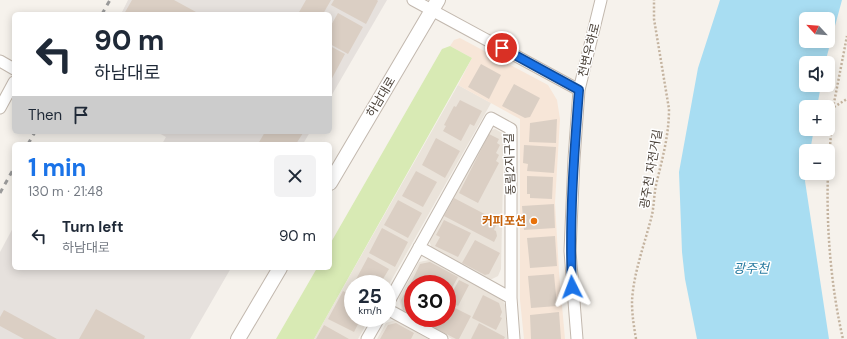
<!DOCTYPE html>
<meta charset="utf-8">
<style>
:root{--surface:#fff;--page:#f2f2f3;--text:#1f2937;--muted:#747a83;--accent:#1a73e8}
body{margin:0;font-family:"DM Sans","Noto Sans KR",sans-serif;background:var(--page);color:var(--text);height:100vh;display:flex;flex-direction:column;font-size:15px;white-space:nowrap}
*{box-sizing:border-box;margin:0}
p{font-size:13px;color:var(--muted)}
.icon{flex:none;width:22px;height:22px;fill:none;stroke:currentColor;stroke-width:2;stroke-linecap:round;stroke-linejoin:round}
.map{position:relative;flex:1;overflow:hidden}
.drawer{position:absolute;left:12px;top:142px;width:320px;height:128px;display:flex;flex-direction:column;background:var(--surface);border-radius:6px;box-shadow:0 2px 10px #0003}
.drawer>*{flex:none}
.top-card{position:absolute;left:12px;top:12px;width:320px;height:122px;border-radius:6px;box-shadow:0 2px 10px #0003;background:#fff;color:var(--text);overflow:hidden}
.needle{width:26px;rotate:296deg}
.fabs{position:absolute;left:799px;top:12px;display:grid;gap:8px}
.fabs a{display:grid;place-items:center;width:36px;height:36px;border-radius:6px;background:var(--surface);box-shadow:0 2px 10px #0003;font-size:20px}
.speed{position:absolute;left:344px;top:275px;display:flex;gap:8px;font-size:20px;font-weight:700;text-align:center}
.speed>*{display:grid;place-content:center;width:52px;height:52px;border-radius:50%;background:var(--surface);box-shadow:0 2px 10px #0003;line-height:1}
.speed small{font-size:10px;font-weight:400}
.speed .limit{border:6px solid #d22;background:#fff;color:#111}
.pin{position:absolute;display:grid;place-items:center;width:34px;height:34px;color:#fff;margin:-17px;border:2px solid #fff;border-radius:50%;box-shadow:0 1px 4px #0007}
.me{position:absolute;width:44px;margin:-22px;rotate:357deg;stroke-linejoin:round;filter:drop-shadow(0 0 3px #0008)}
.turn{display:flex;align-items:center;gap:14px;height:84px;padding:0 16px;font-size:18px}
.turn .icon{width:52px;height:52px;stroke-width:2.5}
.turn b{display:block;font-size:28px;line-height:34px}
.then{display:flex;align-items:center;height:38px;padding:0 16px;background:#0003;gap:8px;font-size:15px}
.round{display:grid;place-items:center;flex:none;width:42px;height:42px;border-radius:6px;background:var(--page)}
.headline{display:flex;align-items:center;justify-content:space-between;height:68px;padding:0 16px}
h1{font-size:24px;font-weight:700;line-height:30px;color:var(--accent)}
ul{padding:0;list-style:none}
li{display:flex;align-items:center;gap:12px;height:52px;padding:0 16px}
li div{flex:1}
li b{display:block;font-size:15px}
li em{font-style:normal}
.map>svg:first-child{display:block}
.residential{fill:#eae3da}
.commercial{fill:#f7e6d8}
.industrial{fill:#e6e1dd}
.green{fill:#d8eab4}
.water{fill:#a8ddf2;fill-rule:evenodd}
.building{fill:#dbcfc4}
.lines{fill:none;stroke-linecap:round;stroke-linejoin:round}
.minor-casing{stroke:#c2b8ae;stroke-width:13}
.tertiary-casing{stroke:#c2b8ae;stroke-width:16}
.path{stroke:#c4b39f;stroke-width:2.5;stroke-dasharray:2 2;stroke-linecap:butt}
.minor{stroke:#fff;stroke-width:11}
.tertiary{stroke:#fff;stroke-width:14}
.rail{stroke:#9a9a9a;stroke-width:3;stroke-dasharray:5 5;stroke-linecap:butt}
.route-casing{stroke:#114b97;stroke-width:10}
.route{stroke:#1a73e8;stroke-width:7}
.food-dot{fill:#e8710a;stroke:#fff;stroke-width:1.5}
.labels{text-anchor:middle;stroke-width:3;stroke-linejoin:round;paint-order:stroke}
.street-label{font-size:12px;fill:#4b4239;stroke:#fff}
.food-label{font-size:12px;font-weight:bold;fill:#c56008;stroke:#fff;text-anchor:end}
.water-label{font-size:13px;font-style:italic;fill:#2a7ca2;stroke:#fff}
</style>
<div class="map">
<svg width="847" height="339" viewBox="0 0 847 339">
<rect width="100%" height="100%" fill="#f6f2ec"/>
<!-- residential -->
<path class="residential" d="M 458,85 L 491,103 L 387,288 L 387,284 L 353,284 L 353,318 L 370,318 L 358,339 L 314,339 Z
M 495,129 L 504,134 L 501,269 L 498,276 L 490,280 L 432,249 L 429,240 L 488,131 Z
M 429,260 L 502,299 L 505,305 L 507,339 L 452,339 L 414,318 L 447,318 L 447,284 L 413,284 L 413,317 L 402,311 L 399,298 L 419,262 Z
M 395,320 L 428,339 L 377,339 L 386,323 Z"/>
<!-- commercial -->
<path class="commercial" d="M 460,38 L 548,85 L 557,100 L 560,119 L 555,203 L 559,272 L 565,339 L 524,339 L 520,300 L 520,119 L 458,85 L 472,58 L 450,46 L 454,40 Z"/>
<!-- industrial -->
<path class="industrial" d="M 128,0 L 387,0 L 330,98 L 330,14 L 121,14 Z
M 157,132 L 310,132 L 303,144 L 162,144 L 166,137 Z
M 14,226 L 14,268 L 231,268 L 190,339 L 0,339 L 0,252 Z"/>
<!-- green -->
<path class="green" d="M 450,46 L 472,58 L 314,339 L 276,339 L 317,268 L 330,268 L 330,244 L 442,49 Z"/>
<!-- water -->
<path class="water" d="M 720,0 L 842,0 L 825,63 L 806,63 L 806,85 L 821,85 L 817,107 L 806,107 L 806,129 L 814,129 L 810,151 L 806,151 L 807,173 L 805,181 L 829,339 L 697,339 L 685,279 L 682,252 L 679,172 L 698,68 ZM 806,19 L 828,19 L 828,41 L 806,41 Z"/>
<!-- building -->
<path class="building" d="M 132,0 L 174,0 L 196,12 L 195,14 L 124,14 Z
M 306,0 L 331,0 L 323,14 L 298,14 Z
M 334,0 L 377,0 L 378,1 L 366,24 L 331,5 Z
M 338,13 L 363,27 L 348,54 L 330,44 L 330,27 Z
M 330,46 L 345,54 L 330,82 Z
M 481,64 L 501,75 L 489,99 L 468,87 Z
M 514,84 L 540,98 L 530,117 L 525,118 L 502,106 Z
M 460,100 L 482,111 L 474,126 L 470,124 L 461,141 L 443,131 L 446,126 L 444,125 L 454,106 L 456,107 Z
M 557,119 L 556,143 L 529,142 L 530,123 Z
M 265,132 L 301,132 L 303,133 L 296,144 L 258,144 Z
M 489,134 L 499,139 L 497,143 L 500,145 L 496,153 L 499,155 L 496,161 L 499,163 L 478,203 L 459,193 Z
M 436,138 L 460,151 L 445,178 L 422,165 Z
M 524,145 L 556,147 L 554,173 L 527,171 L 528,164 L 523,163 Z
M 416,171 L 437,182 L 423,207 L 402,196 Z
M 527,176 L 553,177 L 552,199 L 530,198 L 530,194 L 527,194 Z
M 454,198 L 498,221 L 494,230 L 496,231 L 497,236 L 494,242 L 444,216 Z
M 398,200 L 422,213 L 408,238 L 384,225 Z
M 554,204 L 555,228 L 524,230 L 522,206 Z
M 444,220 L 471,233 L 458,257 L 435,246 L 440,237 L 436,235 Z
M 382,228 L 408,242 L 395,267 L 369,253 Z
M 555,236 L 557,266 L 530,268 L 527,238 Z
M 475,240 L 500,253 L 489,274 L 485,275 L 462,263 Z
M 368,257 L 389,269 L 380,284 L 354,283 Z
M 430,262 L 458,277 L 447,297 L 447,284 L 413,285 L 411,283 L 420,264 Z
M 554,274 L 557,306 L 531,308 L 528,276 Z
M 459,280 L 469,285 L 458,306 L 448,300 Z
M 409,285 L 413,287 L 413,315 L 403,310 L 401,300 Z
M 343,291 L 353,296 L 353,318 L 361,318 L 354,332 L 328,319 Z
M 483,295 L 499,303 L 502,312 L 500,317 L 502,318 L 496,330 L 472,318 Z
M 447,304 L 471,316 L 459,339 L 456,339 L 435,328 L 440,318 L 447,318 Z
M 96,309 L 145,336 L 144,339 L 79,339 Z
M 4,310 L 57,339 L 24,339 L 0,326 L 0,317 Z
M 559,312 L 561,339 L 531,339 L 530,315 Z
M 396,323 L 414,333 L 411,339 L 380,339 L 388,325 Z
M 479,323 L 505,337 L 504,339 L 471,339 Z
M 324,325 L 349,339 L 316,339 Z"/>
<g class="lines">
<defs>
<path id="minor" d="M 413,0 L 579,90
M 0,61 L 14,69
M 0,108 L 14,82
M 419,247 L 511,298
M 387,305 L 491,118 L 511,129 L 511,298 L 514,339
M 387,309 L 442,339
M 367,339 L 379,318
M 577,339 L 570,251 L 574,159 L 579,90 L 601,0"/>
<path id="tertiary" d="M 330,183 L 438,0
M 238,339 L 280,268"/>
</defs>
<!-- minor casing -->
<use href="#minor" class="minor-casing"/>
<!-- tertiary casing -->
<use href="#tertiary" class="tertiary-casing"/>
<!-- path -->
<path class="path" d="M 834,107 L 847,99
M 828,172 L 833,108 L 847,36
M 828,173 C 826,226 831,288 843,339
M 636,339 C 634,327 632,315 632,302 C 633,274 645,243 652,215 C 654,205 654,195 656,185 C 662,160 669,136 669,109 L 654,19 L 654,0"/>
<!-- minor -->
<use href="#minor" class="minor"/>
<!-- tertiary -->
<use href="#tertiary" class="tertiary"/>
<!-- rail -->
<path class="rail" d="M 102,14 L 110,0
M 28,144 L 35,132
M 0,193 L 14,168"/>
</g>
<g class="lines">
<defs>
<path id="route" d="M 502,48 L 579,90 C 574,155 569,221 572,287"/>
</defs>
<!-- route casing -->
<use href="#route" class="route-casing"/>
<!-- route -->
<use href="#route" class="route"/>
</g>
<!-- markers -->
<circle class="food-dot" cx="534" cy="221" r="4"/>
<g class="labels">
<!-- street labels -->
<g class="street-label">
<text transform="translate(589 50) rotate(-76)" y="4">천변우하로</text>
<text transform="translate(381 97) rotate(-59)" y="4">하남대로</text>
<text transform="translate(510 164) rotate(-92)" y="4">동림2지구길</text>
<text transform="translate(651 169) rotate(-80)" y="4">광주천 자전거길</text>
</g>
<!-- food labels -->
<g class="food-label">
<text x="526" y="225">커피포션</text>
</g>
<!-- water labels -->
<g class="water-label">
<text x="751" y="273">광주천</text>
</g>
</g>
</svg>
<div class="fabs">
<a><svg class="needle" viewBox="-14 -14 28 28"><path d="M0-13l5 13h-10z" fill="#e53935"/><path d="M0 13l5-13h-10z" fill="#747a83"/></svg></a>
<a><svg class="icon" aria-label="sound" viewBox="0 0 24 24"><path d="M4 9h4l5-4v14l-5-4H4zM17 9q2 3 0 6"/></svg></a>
<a>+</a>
<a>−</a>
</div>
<div class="speed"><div>25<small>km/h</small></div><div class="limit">30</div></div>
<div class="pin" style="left:502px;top:48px;background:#d93025"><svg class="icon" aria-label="arrive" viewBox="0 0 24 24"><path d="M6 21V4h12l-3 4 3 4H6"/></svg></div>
<svg class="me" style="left:572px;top:287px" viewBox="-20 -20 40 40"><path d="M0-17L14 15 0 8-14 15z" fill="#1a73e8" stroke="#fff" stroke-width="4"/></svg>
<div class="top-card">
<div class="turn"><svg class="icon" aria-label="left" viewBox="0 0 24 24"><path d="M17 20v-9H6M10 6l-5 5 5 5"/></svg><div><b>90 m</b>하남대로</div></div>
<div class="then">Then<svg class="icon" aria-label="arrive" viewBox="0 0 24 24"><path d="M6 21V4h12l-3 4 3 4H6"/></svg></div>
</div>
<section class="drawer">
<div class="headline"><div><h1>1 min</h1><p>130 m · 21:48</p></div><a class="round"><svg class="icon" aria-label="close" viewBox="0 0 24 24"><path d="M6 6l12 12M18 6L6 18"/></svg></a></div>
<ul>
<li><svg class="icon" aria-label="left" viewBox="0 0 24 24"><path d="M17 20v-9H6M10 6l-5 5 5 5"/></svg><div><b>Turn left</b><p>하남대로</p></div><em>90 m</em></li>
</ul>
</section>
</div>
